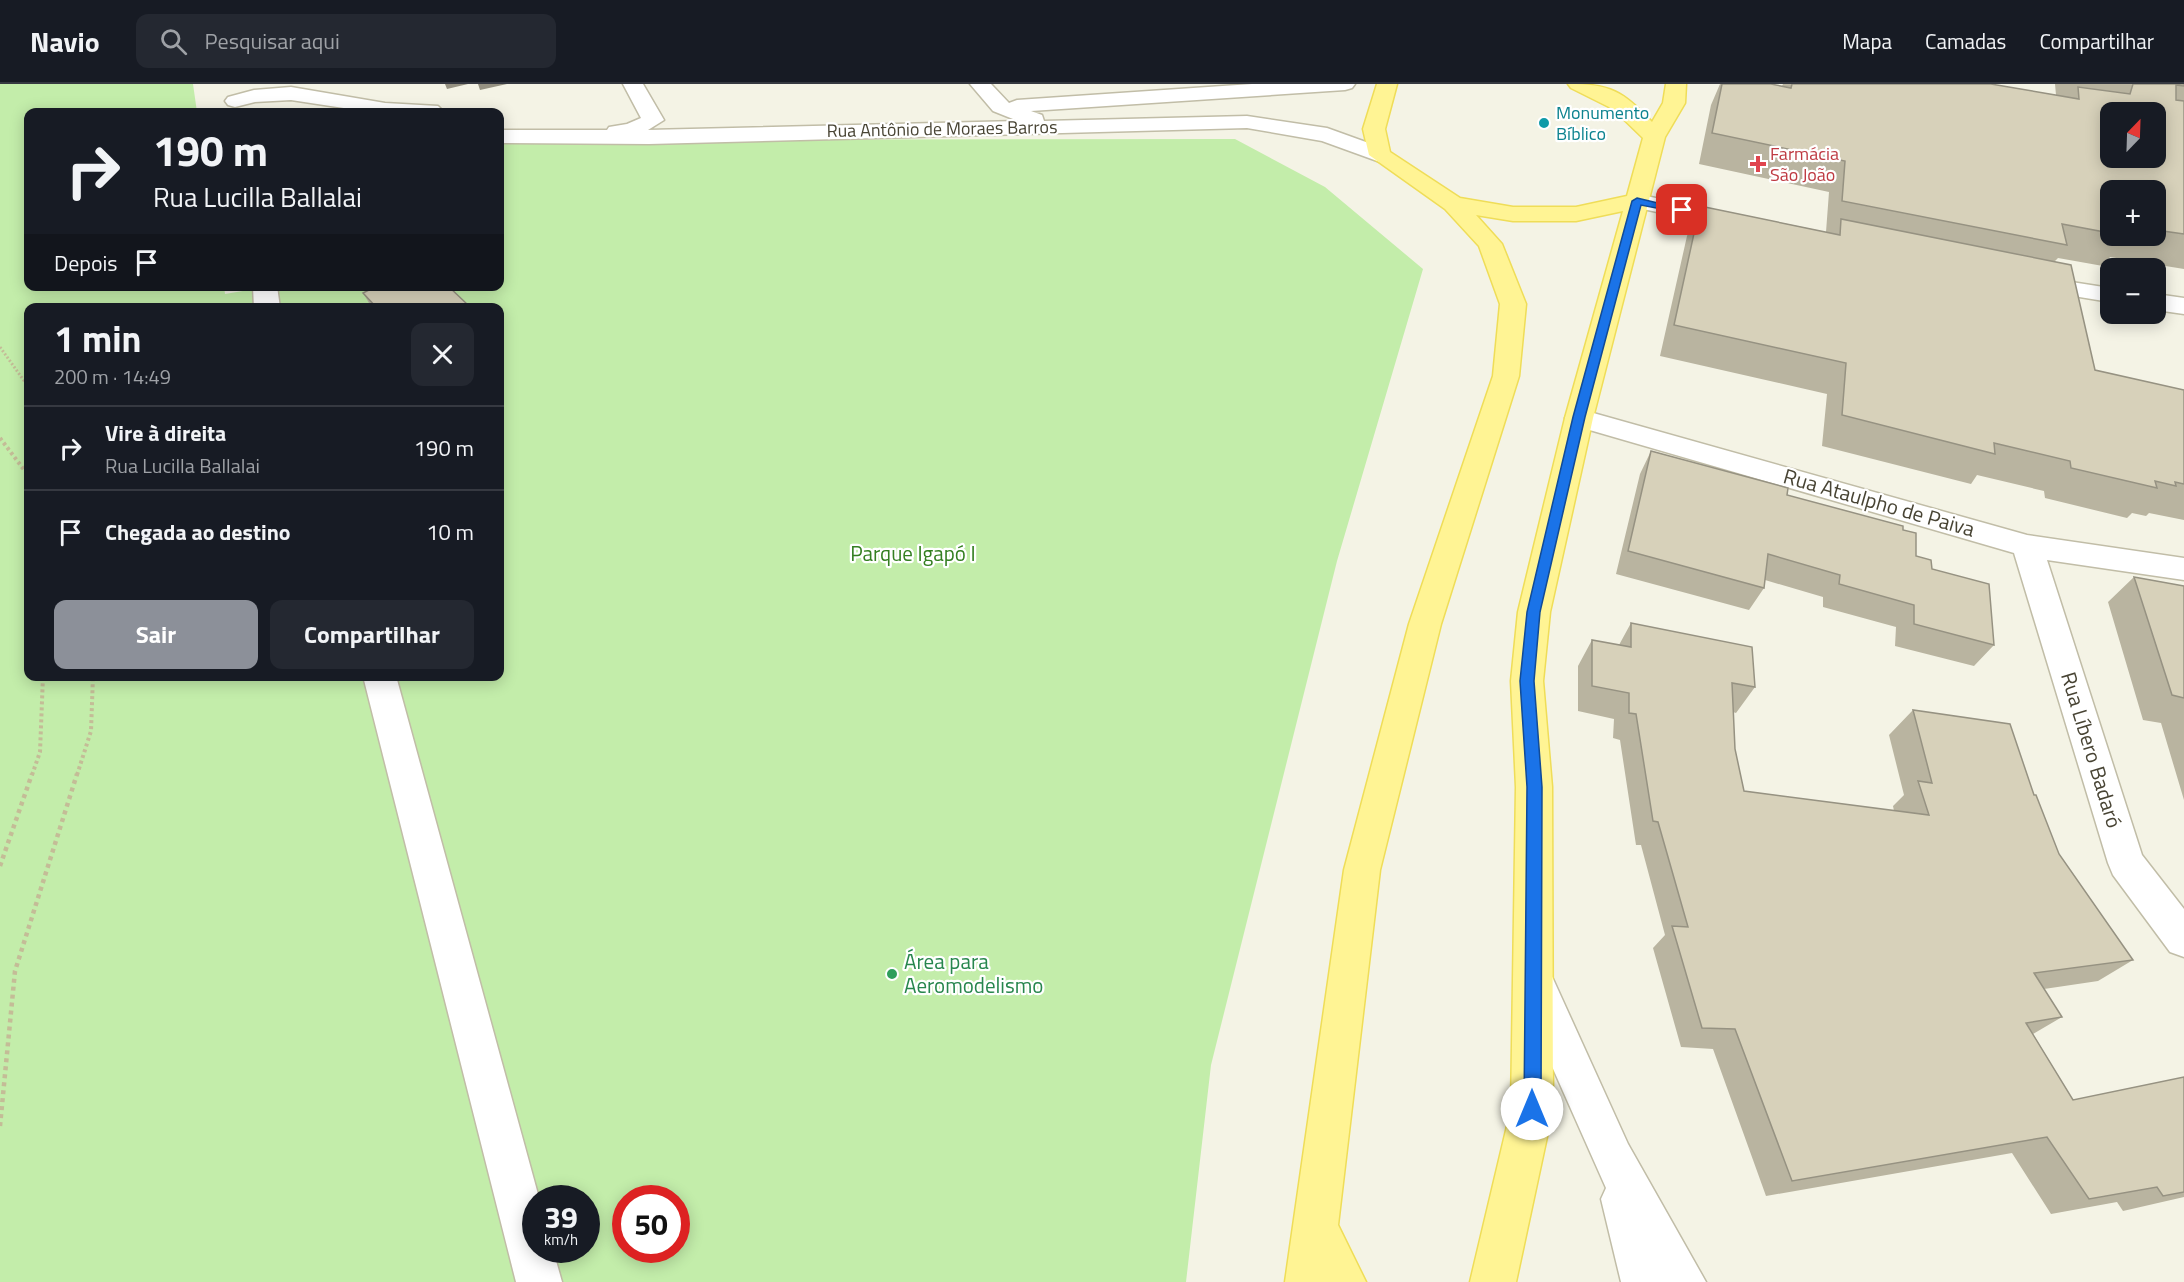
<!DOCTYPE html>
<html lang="pt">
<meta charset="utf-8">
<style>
:root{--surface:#171b24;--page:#242831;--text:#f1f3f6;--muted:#9ea1a6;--line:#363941;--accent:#8c9099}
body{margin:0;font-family:"Titillium Web",sans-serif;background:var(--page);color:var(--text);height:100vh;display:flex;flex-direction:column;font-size:22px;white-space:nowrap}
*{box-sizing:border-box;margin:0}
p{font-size:20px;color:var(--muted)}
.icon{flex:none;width:33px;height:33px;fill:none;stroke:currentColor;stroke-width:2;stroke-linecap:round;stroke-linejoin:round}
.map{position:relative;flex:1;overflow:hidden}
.side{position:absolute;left:24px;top:219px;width:480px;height:378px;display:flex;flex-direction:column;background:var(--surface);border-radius:12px;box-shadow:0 3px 15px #0003}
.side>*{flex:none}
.hud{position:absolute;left:24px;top:24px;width:480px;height:183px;border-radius:12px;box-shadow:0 3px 15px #0003;background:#171b24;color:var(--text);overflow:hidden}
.needle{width:39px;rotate:23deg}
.fabs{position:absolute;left:2100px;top:18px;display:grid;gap:12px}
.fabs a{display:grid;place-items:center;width:66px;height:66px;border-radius:12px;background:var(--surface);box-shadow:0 3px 15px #0003;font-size:30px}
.speed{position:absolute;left:522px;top:1101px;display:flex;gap:12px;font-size:30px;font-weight:700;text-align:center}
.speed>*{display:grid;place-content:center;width:78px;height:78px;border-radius:50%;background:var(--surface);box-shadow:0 3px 15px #0003;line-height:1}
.speed small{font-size:15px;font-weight:400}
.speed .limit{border:9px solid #d22;background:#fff;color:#111}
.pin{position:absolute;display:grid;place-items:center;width:51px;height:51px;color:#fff;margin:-26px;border-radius:12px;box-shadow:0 3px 9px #0006}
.me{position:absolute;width:66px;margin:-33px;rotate:0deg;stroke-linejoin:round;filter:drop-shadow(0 0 4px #0008)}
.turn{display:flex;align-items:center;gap:21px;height:126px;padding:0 30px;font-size:27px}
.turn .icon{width:78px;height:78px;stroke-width:2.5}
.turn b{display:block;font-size:42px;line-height:51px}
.then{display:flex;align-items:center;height:57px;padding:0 30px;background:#0003;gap:12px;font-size:22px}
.round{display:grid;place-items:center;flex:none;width:63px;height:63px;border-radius:12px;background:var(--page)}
.overview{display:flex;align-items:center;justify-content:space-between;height:102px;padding:0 30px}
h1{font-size:36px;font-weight:700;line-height:45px}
.primary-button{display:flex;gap:12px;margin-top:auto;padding:12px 30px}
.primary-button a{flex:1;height:69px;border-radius:12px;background:var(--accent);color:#fff;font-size:24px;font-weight:700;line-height:69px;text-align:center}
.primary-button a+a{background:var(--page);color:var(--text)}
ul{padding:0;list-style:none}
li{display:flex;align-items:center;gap:18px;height:84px;padding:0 30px;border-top:2px solid var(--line)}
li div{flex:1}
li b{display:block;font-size:22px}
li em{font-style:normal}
header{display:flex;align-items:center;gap:36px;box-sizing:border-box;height:84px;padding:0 30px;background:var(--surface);border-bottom:2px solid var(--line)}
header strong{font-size:28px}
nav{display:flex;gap:33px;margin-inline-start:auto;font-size:21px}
.search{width:420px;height:54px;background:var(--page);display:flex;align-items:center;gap:15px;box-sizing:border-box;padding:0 21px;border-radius:12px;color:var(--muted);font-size:22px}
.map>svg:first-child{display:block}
.green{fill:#c3edaa;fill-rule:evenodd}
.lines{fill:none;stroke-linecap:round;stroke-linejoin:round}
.minor-casing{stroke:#c1bda7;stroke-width:3}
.major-casing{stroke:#efdd58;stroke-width:3}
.path-far2{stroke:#c4bc97;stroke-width:3;stroke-dasharray:2 2;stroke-linecap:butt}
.path-far1{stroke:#c4bc97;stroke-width:4;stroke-dasharray:3 3;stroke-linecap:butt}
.path{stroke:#c4bc97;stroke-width:4.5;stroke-dasharray:4 4;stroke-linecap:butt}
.minor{fill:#fff;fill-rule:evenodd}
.major{fill:#fff494;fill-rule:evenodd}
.wall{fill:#b9b4a0;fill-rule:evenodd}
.shaded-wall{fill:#969282}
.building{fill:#d7d1ba;stroke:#969282;stroke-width:1.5;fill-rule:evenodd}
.route{fill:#1a73e8;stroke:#114b97;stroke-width:1.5}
.culture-dot{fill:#0f9aa8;stroke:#fff;stroke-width:2}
.health-dot{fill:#e0444e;stroke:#fff;stroke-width:2}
.leisure-dot{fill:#2e9e5b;stroke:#fff;stroke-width:2}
.labels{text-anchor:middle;stroke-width:4.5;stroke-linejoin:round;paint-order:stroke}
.far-culture-label{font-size:18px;fill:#0d838f;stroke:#fff;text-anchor:start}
.far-street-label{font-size:18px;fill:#484434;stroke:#fff}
.far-health-label{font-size:18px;fill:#be3a42;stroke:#fff;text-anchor:start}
.street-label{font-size:21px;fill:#484434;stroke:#fff}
.park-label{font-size:21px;fill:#347f21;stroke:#fff}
.leisure-label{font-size:21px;fill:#27864d;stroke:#fff;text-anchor:start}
</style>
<header>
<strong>Navio</strong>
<div class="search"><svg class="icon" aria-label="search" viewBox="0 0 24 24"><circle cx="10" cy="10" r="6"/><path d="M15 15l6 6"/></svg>Pesquisar aqui</div>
<nav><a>Mapa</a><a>Camadas</a><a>Compartilhar</a></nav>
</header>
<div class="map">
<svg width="2184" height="1198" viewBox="0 0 2184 1198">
<rect width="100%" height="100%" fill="#f4f3e5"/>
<!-- green -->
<path class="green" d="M 0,0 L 193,0 L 197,28 L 28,28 L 28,202 L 224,202 L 225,210 L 273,202 L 500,202 L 500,56 L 1235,55 L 1325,103 L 1423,185 L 1337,477 L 1211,981 L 1186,1198 L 0,1198 ZM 28,224 L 500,224 L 500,592 L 28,592 ZM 536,1114 L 586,1114 L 586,1166 L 536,1166 ZM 626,1114 L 676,1114 L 676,1166 L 626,1166 Z"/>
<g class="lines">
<defs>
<path id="minor" d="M 623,0 L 643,0 L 664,36 L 648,46 L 1018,37 L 993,27 L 970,0 L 991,0 L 1009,19 L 1017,16 L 1252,0 L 1355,0 L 1352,4 L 1345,6 L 1031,27 L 1042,31 L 1044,37 L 1247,32 L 1327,44 L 1388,66 L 1391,71 L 1388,76 L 1380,78 L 1322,57 L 1247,44 L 649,60 L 500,59 L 500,46 L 607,46 L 609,43 L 627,40 L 641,34 Z
M 291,3 L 385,19 L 438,22 L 442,26 L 440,28 L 370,28 L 291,16 L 255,18 L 235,23 L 228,21 L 225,17 L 228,13 L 254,6 Z
M 1637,110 L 1749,134 L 1753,139 L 1749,144 L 1741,146 L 1629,122 L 1625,117 L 1629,112 Z
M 2033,192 L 2110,204 L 2110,218 L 2024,204 L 2021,199 L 2024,194 Z
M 253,202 L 277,202 L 280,224 L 254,224 Z
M 2156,210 L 2184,214 L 2184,230 L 2156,226 Z
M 1579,325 L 2027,451 L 2184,474 L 2184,496 L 2047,476 L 2142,771 L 2184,825 L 2184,873 L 2170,868 L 2113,791 L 2108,779 L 2014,469 L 1569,340 L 1565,334 L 1569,328 Z
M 363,592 L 396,592 L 539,1114 L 536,1114 L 536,1166 L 553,1166 L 562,1198 L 516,1198 Z
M 1535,880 L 1549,886 L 1628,1060 L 1706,1198 L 1621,1198 L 1601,1115 L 1606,1104 L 1515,899 L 1521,886 Z"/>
<path id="major" d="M 1377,0 L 1397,0 L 1385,45 L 1390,68 L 1460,114 L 1513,123 L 1576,123 L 1627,112 L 1643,54 L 1613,25 L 1571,4 L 1568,0 C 1610,0 1623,7 1652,38 L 1663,19 L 1666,0 L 1686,0 L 1685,19 L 1665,53 L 1593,334 L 1550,528 L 1543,597 L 1552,703 L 1553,1025 L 1516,1198 L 1470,1198 L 1511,1025 L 1516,703 L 1511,597 L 1518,528 L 1565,334 L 1623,127 L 1576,137 L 1513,137 L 1476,131 L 1502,160 L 1526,220 L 1519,292 L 1441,540 L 1380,786 L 1338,1141 L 1366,1198 L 1285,1198 L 1344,786 L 1409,540 L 1493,292 L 1500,220 L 1479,162 L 1445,125 L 1369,71 L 1363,45 Z"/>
</defs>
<!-- minor casing -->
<use href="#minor" class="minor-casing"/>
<!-- major casing -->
<use href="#major" class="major-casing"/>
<!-- path-far2 -->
<path class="path-far2" d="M 0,263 L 27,301"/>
<!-- path-far1 -->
<path class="path-far1" d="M 26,299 L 28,303
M 0,354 L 28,391
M 32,691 L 40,668 L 43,592
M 77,691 L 91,647 L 93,592"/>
<!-- path -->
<path class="path" d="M 0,782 L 32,690
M 0,1042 L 15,887 L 77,690"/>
<!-- minor -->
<use href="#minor" class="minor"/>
<!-- major -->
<use href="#major" class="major"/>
</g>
<!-- wall -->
<path class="wall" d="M 1720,0 L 1771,0 L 1782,2 L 1783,0 L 1991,0 L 2056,11 L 2055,0 L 2184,0 L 2184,185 L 2110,173 L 2103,182 L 2058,174 L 2055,177 L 2095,286 L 2184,306 L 2184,436 L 2149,429 L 2146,432 L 2132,429 L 2127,434 L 2045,414 L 2044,407 L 1977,391 L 1971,400 L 1822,362 L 1827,310 L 1660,272 L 1687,152 L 1700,122 L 1826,148 L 1829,108 L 1699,80 L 1711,21 ZM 2110,106 L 2156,106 L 2156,152 L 2110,152 Z
M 363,209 L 468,224 L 372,224 Z
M 1651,367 L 1787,411 L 1903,446 L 1916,472 L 1932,485 L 1994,561 L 1974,582 L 1895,562 L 1896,543 L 1823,523 L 1823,513 L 1765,496 L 1764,504 L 1749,526 L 1616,490 L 1640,390 Z
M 2134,493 L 2184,502 L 2184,716 L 2161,639 L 2143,636 L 2108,518 Z
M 1631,539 L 1755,603 L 1736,629 L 1733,628 L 1735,665 L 1744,707 L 1894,727 L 1893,722 L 1904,711 L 1889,651 L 1913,626 L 2034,711 L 2059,770 L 2133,876 L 2098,897 L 2044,905 L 2062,933 L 2033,950 L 2073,1016 L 2184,993 L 2184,1113 L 2123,1127 L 2117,1118 L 2051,1130 L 2012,1069 L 1766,1112 L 1713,965 L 1681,963 L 1653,864 L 1665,851 L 1641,761 L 1636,761 L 1620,656 L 1613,654 L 1614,635 L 1578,627 L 1578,582 L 1592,556 L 1619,561 Z"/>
<!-- shaded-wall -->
<path class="shaded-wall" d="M 445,0 L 468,0 L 447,5 Z
M 478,0 L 507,0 L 480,6 Z"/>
<!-- building -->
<path class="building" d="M 1722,0 L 1771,0 L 1791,4 L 1792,0 L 1991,0 L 2079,15 L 2078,3 L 2130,10 L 2133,0 L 2184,0 L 2184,2 L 2176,1 L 2176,16 L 2184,17 L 2184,150 L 2156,146 L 2156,106 L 2110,106 L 2110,149 L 2062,140 L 2067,161 L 1842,117 L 1845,77 L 1712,49 ZM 2110,28 L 2156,28 L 2156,74 L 2110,74 Z
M 1700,122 L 1840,151 L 1841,135 L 2071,181 L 2095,286 L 2184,306 L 2184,400 L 2175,398 L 2176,402 L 2155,397 L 2157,404 L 2071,384 L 2070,377 L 1994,359 L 1995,370 L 1842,331 L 1846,279 L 1674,241 Z
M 377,202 L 448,202 L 467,220 L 460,224 L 377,224 L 363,209 Z
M 1651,367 L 1788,404 L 1787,411 L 1903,442 L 1903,446 L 1916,449 L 1916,472 L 1931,476 L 1932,485 L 1989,500 L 1994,561 L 1914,540 L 1914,521 L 1839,500 L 1840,491 L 1768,470 L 1764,504 L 1628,467 Z
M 2134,493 L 2184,502 L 2184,614 L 2172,611 Z
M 1631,539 L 1752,563 L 1755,603 L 1732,599 L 1735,665 L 1744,707 L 1929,731 L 1918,697 L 1932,699 L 1913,626 L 2010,640 L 2034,711 L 2036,711 L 2059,770 L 2133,876 L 2034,889 L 2062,933 L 2026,939 L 2073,1016 L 2184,993 L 2184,1108 L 2163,1112 L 2157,1103 L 2089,1115 L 2047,1053 L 1792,1097 L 1735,945 L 1702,944 L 1672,842 L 1688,843 L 1658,738 L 1653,737 L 1636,630 L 1629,629 L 1629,609 L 1592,602 L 1592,556 L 1631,563 Z"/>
<!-- route -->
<path class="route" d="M 1637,114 L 1687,126 L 1682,129 L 1641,121 L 1585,333 L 1540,528 L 1534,597 L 1542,703 L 1541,1025 L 1538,1031 L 1532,1033 L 1526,1031 L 1524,1025 L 1527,703 L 1520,597 L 1527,528 L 1573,333 L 1632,117 Z"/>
<!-- markers -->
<circle class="culture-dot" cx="1544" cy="39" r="6"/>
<path class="health-dot" d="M1755 71h6v6h6v6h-6v6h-6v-6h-6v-6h6z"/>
<circle class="leisure-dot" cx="892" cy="890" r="6"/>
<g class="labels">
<!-- far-culture labels -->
<g class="far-culture-label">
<text x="1556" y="35">Monumento<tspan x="1556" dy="21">Bíblico</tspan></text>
</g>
<!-- far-street labels -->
<g class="far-street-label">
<text transform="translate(942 45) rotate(-1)" y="6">Rua Antônio de Moraes Barros</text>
</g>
<!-- far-health labels -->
<g class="far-health-label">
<text x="1770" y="76">Farmácia<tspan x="1770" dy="21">São João</tspan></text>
</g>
<!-- street labels -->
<g class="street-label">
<text transform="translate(1879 419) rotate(16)" y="7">Rua Ataulpho de Paiva</text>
<text transform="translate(2091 666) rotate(73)" y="7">Rua Líbero Badaró</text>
</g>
<!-- park labels -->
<g class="park-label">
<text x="913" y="477">Parque Igapó I</text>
</g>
<!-- leisure labels -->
<g class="leisure-label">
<text x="904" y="885">Área para<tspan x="904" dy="24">Aeromodelismo</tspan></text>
</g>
</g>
</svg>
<div class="fabs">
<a><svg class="needle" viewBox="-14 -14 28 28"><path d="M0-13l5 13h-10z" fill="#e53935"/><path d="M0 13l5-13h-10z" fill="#9ea1a6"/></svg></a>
<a>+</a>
<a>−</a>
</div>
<div class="speed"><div>39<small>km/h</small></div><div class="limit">50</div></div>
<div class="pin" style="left:1682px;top:126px;background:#d93025"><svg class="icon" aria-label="arrive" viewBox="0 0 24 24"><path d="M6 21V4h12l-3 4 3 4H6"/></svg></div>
<svg class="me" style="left:1532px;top:1025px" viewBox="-20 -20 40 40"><circle r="19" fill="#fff"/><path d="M0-13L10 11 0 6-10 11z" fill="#1a73e8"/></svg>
<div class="hud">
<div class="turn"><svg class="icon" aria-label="right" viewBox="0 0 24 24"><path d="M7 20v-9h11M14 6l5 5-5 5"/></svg><div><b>190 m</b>Rua Lucilla Ballalai</div></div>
<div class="then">Depois<svg class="icon" aria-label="arrive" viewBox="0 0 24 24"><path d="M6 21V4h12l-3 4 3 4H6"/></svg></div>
</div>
<section class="side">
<div class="overview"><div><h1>1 min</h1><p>200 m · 14:49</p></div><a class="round"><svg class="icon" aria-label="close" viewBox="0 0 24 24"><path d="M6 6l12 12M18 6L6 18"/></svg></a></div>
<ul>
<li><svg class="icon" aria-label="right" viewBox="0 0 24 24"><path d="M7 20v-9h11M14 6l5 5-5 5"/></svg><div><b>Vire à direita</b><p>Rua Lucilla Ballalai</p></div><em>190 m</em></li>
<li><svg class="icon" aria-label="arrive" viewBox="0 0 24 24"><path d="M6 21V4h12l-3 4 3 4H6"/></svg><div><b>Chegada ao destino</b></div><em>10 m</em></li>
</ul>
<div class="primary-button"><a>Sair</a><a>Compartilhar</a></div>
</section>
</div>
